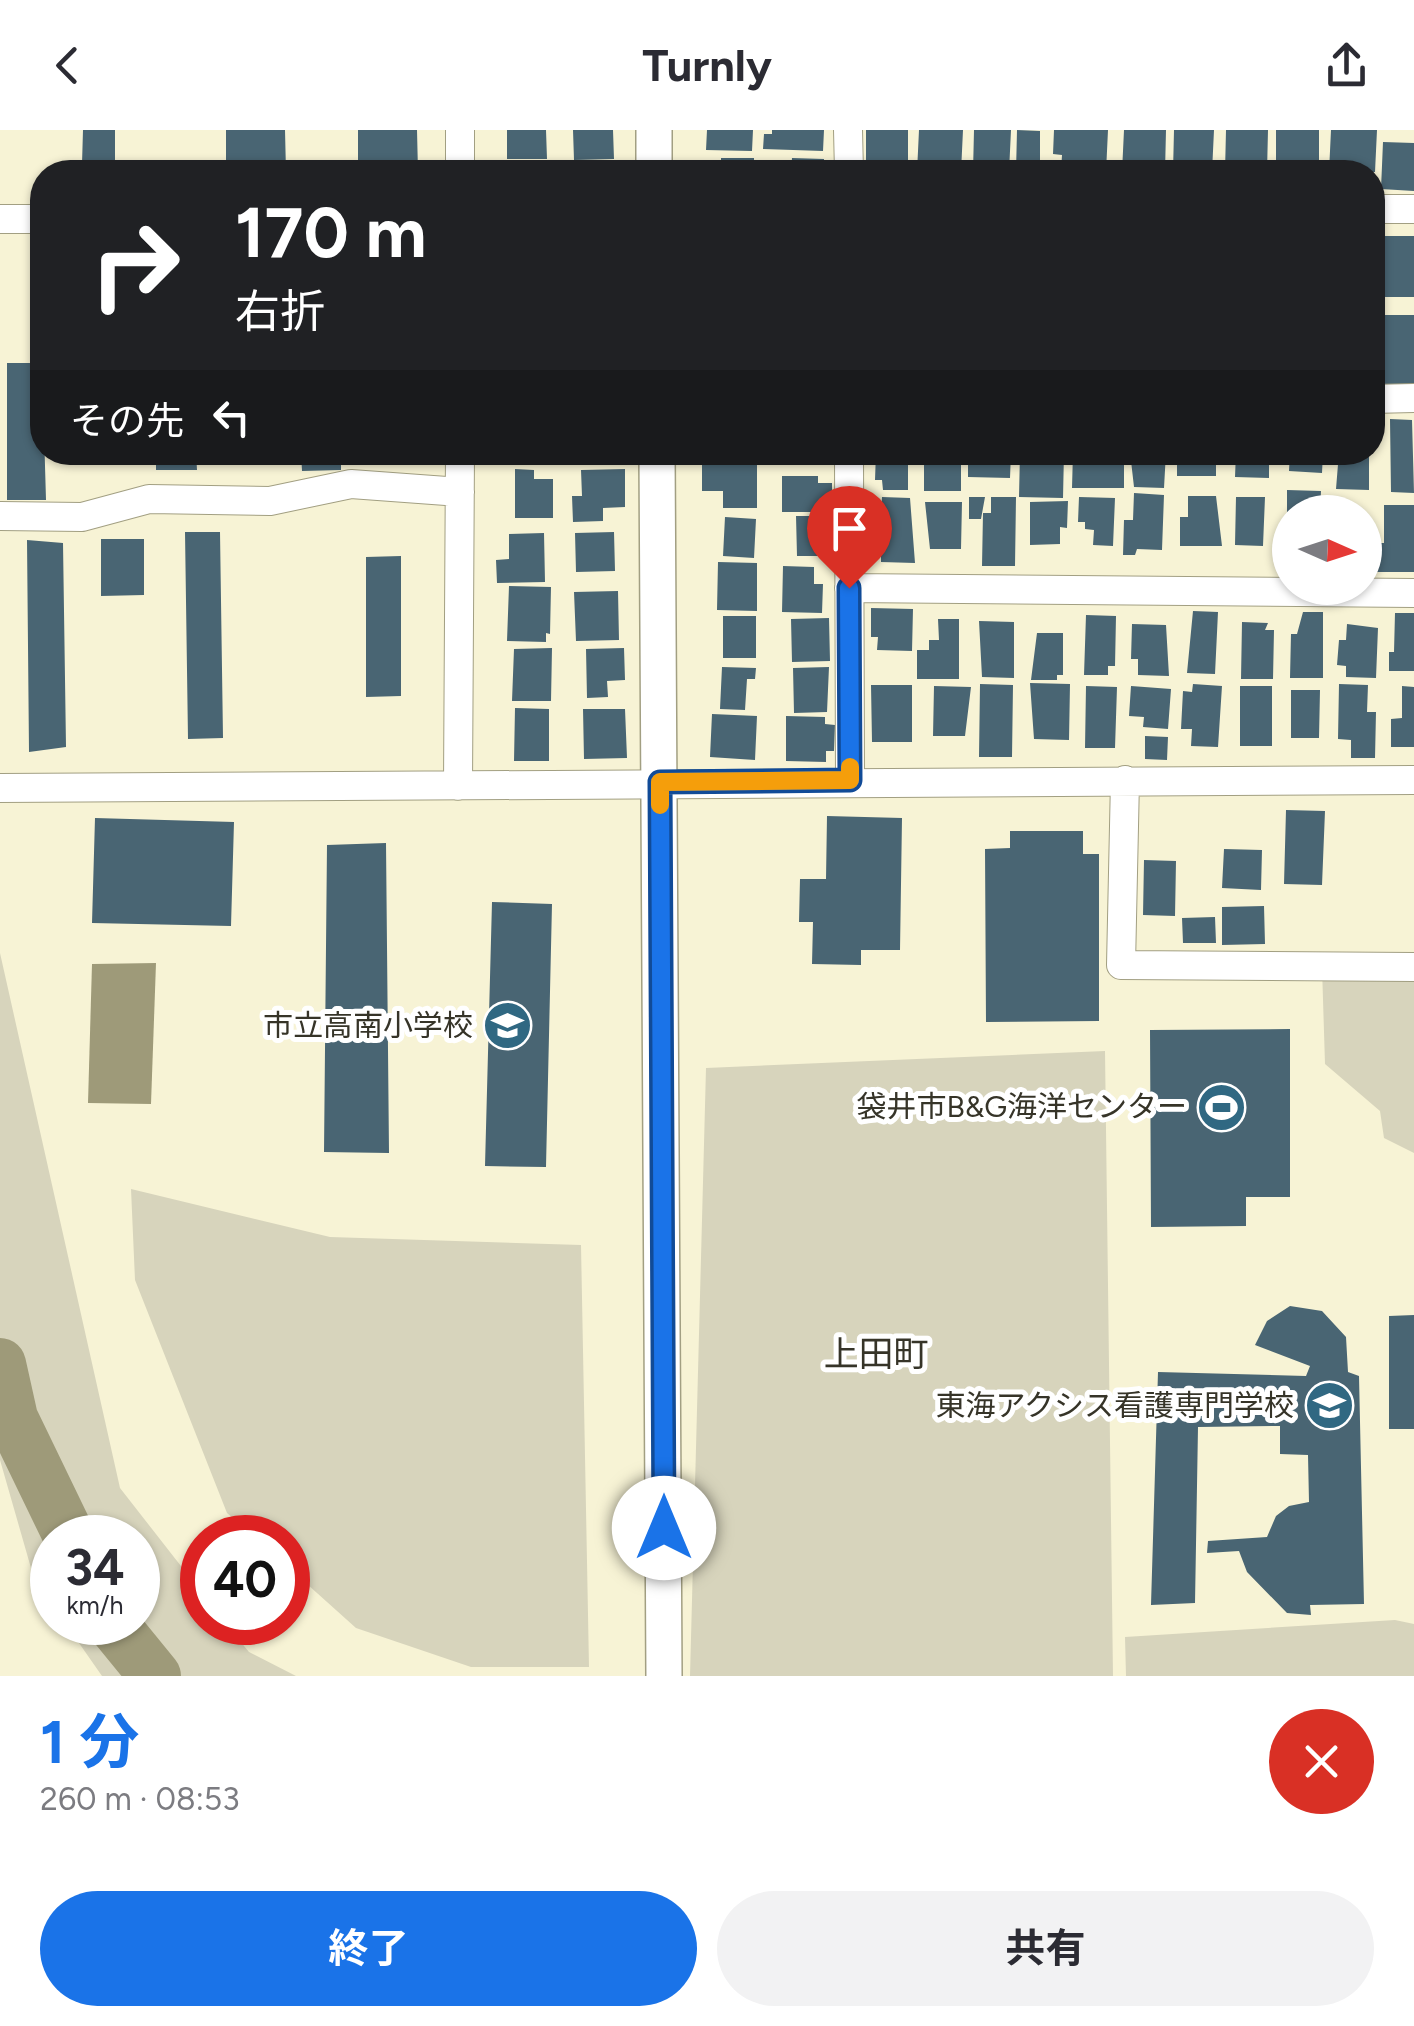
<!DOCTYPE html>
<html lang="ja">
<meta charset="utf-8">
<style>
:root{--surface:#fff;--page:#f2f2f3;--text:#2b2b33;--muted:#7c7c81;--accent:#1a73e8}
body{margin:0;font-family:Figtree,"Noto Sans JP",sans-serif;background:var(--page);color:var(--text);height:100vh;display:flex;flex-direction:column;font-size:38px;white-space:nowrap}
*{box-sizing:border-box;margin:0}
p{font-size:32px;color:var(--muted)}
.icon{flex:none;width:55px;height:55px;fill:none;stroke:currentColor;stroke-width:2;stroke-linecap:round;stroke-linejoin:round}
.map{position:relative;height:1546px;overflow:hidden}
.side{display:flex;flex-direction:column;background:var(--surface);flex:1}
.side>*{flex:none}
.hud{position:absolute;left:30px;top:30px;width:1355px;height:305px;border-radius:40px;box-shadow:0 2px 8px #0004;background:#202124;color:#fff;overflow:hidden}
.needle{width:65px;rotate:93deg}
.tools{position:absolute;left:1272px;top:365px;display:grid;gap:20px}
.tools a{display:grid;place-items:center;width:110px;height:110px;border-radius:50%;background:var(--surface);box-shadow:0 2px 8px #0004;font-size:50px}
.speed{position:absolute;left:30px;top:1385px;display:flex;gap:20px;font-size:50px;font-weight:700;text-align:center}
.speed>*{display:grid;place-content:center;width:130px;height:130px;border-radius:50%;background:var(--surface);box-shadow:0 2px 8px #0004;line-height:1}
.speed small{font-size:25px;font-weight:400}
.speed .limit{border:15px solid #d22;background:#fff;color:#111}
.pin{position:absolute;display:grid;place-items:center;width:85px;height:85px;color:#fff;margin:-102px -42px;border-radius:50% 50% 50% 0;rotate:-45deg;box-shadow:0 0 10px #0007}
.pin .icon{rotate:45deg}
.me{position:absolute;width:110px;margin:-55px;rotate:0deg;stroke-linejoin:round;filter:drop-shadow(0 0 8px #0008)}
.turn{display:flex;align-items:center;gap:35px;height:210px;padding:0 40px;font-size:45px}
.turn .icon{width:130px;height:130px;stroke-width:2.5}
.turn b{display:block;font-size:70px;line-height:85px}
.then{display:flex;align-items:center;height:95px;padding:0 40px;background:#0003;gap:20px;font-size:38px}
.round{display:grid;place-items:center;flex:none;width:105px;height:105px;border-radius:52px;background:var(--page)}
.head{display:flex;align-items:center;justify-content:space-between;height:170px;padding:0 40px}
h1{font-size:60px;font-weight:700;line-height:75px;color:var(--accent)}
.action{display:flex;gap:20px;margin-top:auto;padding:20px 40px}
.action a{flex:1;height:115px;border-radius:60px;background:var(--accent);color:#fff;font-size:40px;font-weight:700;line-height:115px;text-align:center}
.action a+a{background:var(--page);color:var(--text)}
header{display:flex;justify-content:space-between;align-items:center;height:130px;padding:0 40px;background:var(--surface);font-size:45px;font-weight:700}
.map>svg:first-child{display:block}
.green{fill:#d7d4bc}
.water{fill:#9e9a79}
.lines{fill:none;stroke-linecap:round;stroke-linejoin:round}
.river{stroke:#9e9a79;stroke-width:52}
.building{fill:#496573}
.minor-casing{stroke:#a29f82;stroke-width:30}
.tertiary-casing{stroke:#a29f82;stroke-width:38}
.minor{stroke:#fff;stroke-width:28}
.tertiary{stroke:#fff;stroke-width:35}
.route-casing{stroke:#114b97;stroke-width:25}
.route{stroke:#1a73e8;stroke-width:18}
.slow{stroke:#f59e0b;stroke-width:18}
.labels{text-anchor:middle;stroke-width:10;stroke-linejoin:round;paint-order:stroke}
.poi-label{font-size:30px;fill:#363428;stroke:#fff;text-anchor:end}
.quarter-label{font-size:35px;fill:#363428;stroke:#fff}
</style>
<header><svg class="icon" aria-label="back" viewBox="0 0 24 24"><path d="M15 5l-7 7 7 7"/></svg>Turnly<svg class="icon" aria-label="share" viewBox="0 0 24 24"><path d="M12 15V3M7 8l5-5 5 5M5 13v7h14v-7"/></svg></header>
<div class="map">
<svg width="1414" height="1546" viewBox="0 0 1414 1546">
<rect width="100%" height="100%" fill="#f7f3d5"/>
<!-- green -->
<path class="green" d="M 0,823 L 120,1358 L 202,1463 L 202,1492 L 225,1493 L 249,1522 L 296,1546 L 102,1546 L 65,1493 L 138,1492 L 138,1408 L 52,1408 L 52,1474 L 33,1445 L 0,1330 Z
M 1322,837 L 1414,837 L 1414,1023 L 1384,1008 L 1380,981 L 1325,934 Z
M 1105,921 L 1113,1546 L 690,1546 L 706,938 Z
M 131,1059 L 330,1107 L 581,1115 L 589,1537 L 471,1537 L 356,1498 L 288,1437 L 288,1408 L 255,1407 L 227,1383 L 135,1150 Z
M 1395,1490 L 1414,1494 L 1414,1546 L 1126,1546 L 1125,1507 Z"/>
<!-- water -->
<path class="water" d="M 156,833 L 151,974 L 88,973 L 92,834 Z"/>
<g class="lines">
<!-- river -->
<path class="river" d="M 0,1234 L 12,1288 L 70,1408
M 111,1492 L 155,1546"/>
</g>
<!-- building -->
<path class="building" d="M 83,0 L 115,0 L 115,34 L 82,34 Z
M 226,0 L 285,0 L 286,42 L 226,42 Z
M 358,0 L 417,0 L 418,42 L 358,42 Z
M 507,0 L 546,0 L 547,29 L 507,29 Z
M 573,0 L 613,0 L 614,29 L 574,30 Z
M 707,0 L 753,0 L 752,21 L 706,20 Z
M 772,0 L 824,0 L 823,21 L 763,19 L 764,4 L 772,4 Z
M 866,0 L 908,0 L 908,42 L 866,42 Z
M 919,0 L 963,0 L 961,42 L 917,42 Z
M 974,0 L 1011,0 L 1009,42 L 973,42 Z
M 1017,0 L 1040,1 L 1040,42 L 1016,42 Z
M 1054,0 L 1108,0 L 1106,42 L 1061,42 L 1062,25 L 1053,24 Z
M 1124,0 L 1166,0 L 1165,42 L 1122,42 Z
M 1174,0 L 1214,0 L 1212,42 L 1173,42 Z
M 1226,0 L 1268,0 L 1267,42 L 1225,42 Z
M 1276,0 L 1319,0 L 1319,42 L 1276,42 Z
M 1331,0 L 1377,0 L 1375,42 L 1329,42 Z
M 1383,12 L 1414,13 L 1414,61 L 1381,59 Z
M 721,28 L 754,28 L 754,42 L 721,42 Z
M 792,28 L 824,29 L 824,42 L 791,42 Z
M 1384,106 L 1414,106 L 1414,167 L 1383,167 Z
M 1378,185 L 1414,185 L 1414,254 L 1379,254 Z
M 7,233 L 42,233 L 46,370 L 7,370 Z
M 1390,289 L 1412,290 L 1414,363 L 1391,362 Z
M 156,322 L 196,322 L 197,340 L 156,340 Z
M 301,322 L 341,322 L 341,340 L 302,341 Z
M 581,322 L 615,322 L 615,331 L 580,330 Z
M 719,322 L 755,322 L 755,330 L 720,331 Z
M 788,322 L 829,322 L 828,332 L 788,330 Z
M 876,322 L 908,322 L 908,360 L 883,360 L 882,350 L 875,350 Z
M 924,322 L 961,322 L 961,361 L 924,361 Z
M 968,322 L 1011,322 L 1010,348 L 968,347 Z
M 1020,322 L 1064,322 L 1063,368 L 1019,367 Z
M 1073,322 L 1124,322 L 1124,358 L 1072,358 Z
M 1130,322 L 1166,322 L 1164,358 L 1134,357 Z
M 1177,322 L 1216,322 L 1216,346 L 1177,346 Z
M 1236,322 L 1269,322 L 1269,348 L 1235,347 Z
M 1290,322 L 1323,322 L 1322,343 L 1289,341 Z
M 1339,322 L 1369,322 L 1369,360 L 1336,359 Z
M 702,334 L 757,334 L 757,378 L 723,378 L 723,361 L 702,361 Z
M 515,339 L 534,340 L 534,349 L 553,349 L 553,388 L 515,388 Z
M 625,339 L 625,377 L 603,378 L 603,391 L 573,392 L 572,366 L 582,366 L 581,340 Z
M 782,346 L 818,346 L 818,353 L 832,353 L 832,382 L 782,382 Z
M 1287,360 L 1321,361 L 1320,382 L 1287,382 Z
M 1134,363 L 1164,365 L 1162,420 L 1137,419 L 1135,425 L 1123,425 L 1124,390 L 1133,390 Z
M 1188,366 L 1216,366 L 1222,416 L 1180,416 L 1180,387 L 1188,387 Z
M 882,367 L 910,368 L 915,433 L 881,432 L 881,397 L 876,398 L 876,387 L 881,387 Z
M 969,367 L 985,367 L 981,389 L 969,389 Z
M 991,367 L 1016,367 L 1015,436 L 982,436 L 983,383 L 991,383 Z
M 1079,367 L 1115,368 L 1113,416 L 1093,415 L 1094,400 L 1085,399 L 1085,392 L 1078,392 Z
M 1236,367 L 1265,367 L 1263,416 L 1235,415 Z
M 1068,371 L 1067,398 L 1060,397 L 1060,414 L 1030,415 L 1030,372 Z
M 925,372 L 962,372 L 961,419 L 930,419 Z
M 1384,375 L 1414,375 L 1414,442 L 1371,442 L 1371,413 L 1384,413 Z
M 796,386 L 833,386 L 833,402 L 826,402 L 826,426 L 797,426 Z
M 725,387 L 756,389 L 754,428 L 723,426 Z
M 185,402 L 220,402 L 223,608 L 188,609 Z
M 614,402 L 615,441 L 576,442 L 575,403 Z
M 544,403 L 545,452 L 497,453 L 496,430 L 509,429 L 509,404 Z
M 101,409 L 144,409 L 144,465 L 101,466 Z
M 27,410 L 63,413 L 66,617 L 29,622 Z
M 401,426 L 401,566 L 366,567 L 366,427 Z
M 718,432 L 757,433 L 757,481 L 717,480 Z
M 783,436 L 814,437 L 814,454 L 823,454 L 822,483 L 782,482 Z
M 509,456 L 551,457 L 550,504 L 546,503 L 546,512 L 507,511 Z
M 618,461 L 619,510 L 576,511 L 574,462 Z
M 871,478 L 913,479 L 912,521 L 877,520 L 878,507 L 871,507 Z
M 1193,481 L 1218,482 L 1215,544 L 1187,543 Z
M 1303,482 L 1323,482 L 1323,548 L 1290,548 L 1291,504 L 1297,504 Z
M 1395,483 L 1414,483 L 1414,541 L 1389,541 L 1389,522 L 1394,522 Z
M 1086,485 L 1116,486 L 1115,536 L 1108,536 L 1108,545 L 1084,545 Z
M 723,486 L 756,486 L 756,528 L 723,528 Z
M 829,488 L 830,531 L 792,532 L 791,489 Z
M 938,489 L 959,489 L 959,549 L 917,549 L 917,520 L 929,520 L 929,510 L 939,510 Z
M 979,491 L 1014,492 L 1014,548 L 982,547 Z
M 1242,492 L 1268,493 L 1265,500 L 1274,500 L 1273,549 L 1241,549 Z
M 1132,494 L 1166,495 L 1169,546 L 1138,545 L 1138,529 L 1131,529 Z
M 1347,494 L 1378,498 L 1376,548 L 1346,547 L 1346,536 L 1337,535 L 1339,510 L 1346,510 Z
M 1037,503 L 1063,503 L 1063,545 L 1057,545 L 1057,550 L 1031,550 Z
M 552,518 L 551,571 L 512,571 L 514,519 Z
M 624,518 L 625,550 L 607,551 L 608,567 L 587,568 L 586,519 Z
M 722,537 L 756,538 L 755,549 L 747,549 L 745,580 L 720,579 Z
M 829,537 L 827,582 L 794,583 L 793,538 Z
M 1030,553 L 1070,554 L 1069,610 L 1034,609 Z
M 980,554 L 1013,555 L 1012,627 L 979,627 Z
M 1193,554 L 1222,556 L 1218,617 L 1191,616 L 1192,599 L 1181,599 L 1183,561 L 1192,562 Z
M 1339,554 L 1368,555 L 1367,582 L 1376,582 L 1375,628 L 1351,628 L 1351,610 L 1338,609 Z
M 871,555 L 912,555 L 912,612 L 872,612 Z
M 934,556 L 971,557 L 965,606 L 933,606 Z
M 1086,556 L 1117,557 L 1115,618 L 1085,618 Z
M 1131,556 L 1171,559 L 1168,599 L 1143,597 L 1144,587 L 1129,586 Z
M 1240,556 L 1272,556 L 1272,616 L 1240,616 Z
M 1402,556 L 1414,557 L 1414,617 L 1391,617 L 1391,589 L 1402,588 Z
M 1291,560 L 1320,560 L 1319,608 L 1291,608 Z
M 515,578 L 549,579 L 549,631 L 514,631 Z
M 583,579 L 625,579 L 627,628 L 584,629 Z
M 712,584 L 757,586 L 755,630 L 710,627 Z
M 786,586 L 825,587 L 825,594 L 835,595 L 834,621 L 826,621 L 826,632 L 786,631 Z
M 1145,606 L 1168,607 L 1167,630 L 1145,629 Z
M 1286,680 L 1325,681 L 1322,755 L 1284,754 Z
M 827,686 L 902,688 L 900,820 L 861,820 L 861,835 L 812,834 L 813,792 L 799,792 L 800,749 L 826,749 Z
M 95,688 L 234,692 L 231,796 L 92,793 Z
M 1010,701 L 1083,701 L 1083,724 L 1099,724 L 1099,891 L 986,892 L 985,719 L 1010,718 Z
M 386,713 L 389,1023 L 324,1022 L 327,715 Z
M 1224,719 L 1262,720 L 1261,760 L 1222,758 Z
M 1144,730 L 1176,731 L 1175,786 L 1143,785 Z
M 492,772 L 552,774 L 546,1037 L 485,1036 Z
M 1264,776 L 1265,814 L 1222,815 L 1222,777 Z
M 1215,787 L 1216,813 L 1183,813 L 1182,788 Z
M 1290,899 L 1290,1067 L 1246,1067 L 1246,1096 L 1151,1097 L 1150,900 Z
M 1290,1176 L 1322,1181 L 1346,1207 L 1348,1242 L 1359,1246 L 1364,1474 L 1310,1475 L 1311,1485 L 1287,1483 L 1247,1442 L 1239,1421 L 1207,1423 L 1208,1411 L 1267,1407 L 1276,1386 L 1289,1376 L 1309,1372 L 1308,1325 L 1280,1324 L 1280,1296 L 1198,1297 L 1195,1473 L 1151,1475 L 1158,1242 L 1306,1246 L 1310,1236 L 1255,1215 L 1267,1191 Z
M 1414,1185 L 1414,1299 L 1389,1299 L 1389,1186 Z"/>
<g class="lines">
<defs>
<path id="minor" d="M 848,0 L 849,42
M 460,42 L 460,0
M 1372,79 L 1414,79
M 0,89 L 42,89
M 1372,269 L 1414,268
M 849,322 L 850,650
M 0,386 L 82,387 L 149,369 L 270,371 L 351,354 L 460,362
M 849,458 L 1414,463
M 1125,650 L 1121,835 L 1414,837
M 458,656 L 460,322
M 0,658 L 1414,650"/>
<path id="tertiary" d="M 654,0 L 654,42
M 657,322 L 664,1546"/>
</defs>
<!-- minor casing -->
<use href="#minor" class="minor-casing"/>
<!-- tertiary casing -->
<use href="#tertiary" class="tertiary-casing"/>
<!-- minor -->
<use href="#minor" class="minor"/>
<!-- tertiary -->
<use href="#tertiary" class="tertiary"/>
</g>
<g class="lines">
<defs>
<path id="route" d="M 664,1398 L 660,652 L 850,650 L 849,458"/>
</defs>
<!-- route casing -->
<use href="#route" class="route-casing"/>
<!-- route -->
<use href="#route" class="route"/>
<!-- slow -->
<path class="slow" d="M 660,675 L 660,652 L 850,650 L 850,637"/>
</g>
<!-- icons -->
<defs>
<symbol id="school-disc" viewBox="-11 -11 22 22"><circle r="9.5" fill="#306882" stroke="#fff"/><path d="M0-5L7-2L0 1L-7-2ZM-4 1L0 2.5L4 1V4Q0 6-4 4Z" fill="#fff"/></symbol>
<symbol id="stadium-disc" viewBox="-11 -11 22 22"><circle r="9.5" fill="#306882" stroke="#fff"/><path d="M0-5a6.5 5 0 1 0 0 10a6.5 5 0 1 0 0-10ZM-3.5-1.8h7v3.6h-7Z" fill="#fff"/></symbol>
<symbol id="university-disc" viewBox="-11 -11 22 22"><circle r="9.5" fill="#306882" stroke="#fff"/><path d="M0-5L7-2L0 1L-7-2ZM-4 1L0 2.5L4 1V4Q0 6-4 4Z" fill="#fff"/></symbol>
</defs>
<g fill-rule="evenodd">
<use href="#school-disc" x="480" y="868" width="55" height="55"/>
<use href="#stadium-disc" x="1194" y="950" width="55" height="55"/>
<use href="#university-disc" x="1302" y="1248" width="55" height="55"/>
</g>
<g class="labels">
<!-- poi labels -->
<g class="poi-label">
<text x="473" y="906">市立高南小学校</text>
<text x="1187" y="987">袋井市B&amp;G海洋センター</text>
<text x="1294" y="1286">東海アクシス看護専門学校</text>
</g>
<!-- quarter labels -->
<g class="quarter-label">
<text x="876" y="1236">上田町</text>
</g>
</g>
</svg>
<div class="tools">
<a><svg class="needle" viewBox="-14 -14 28 28"><path d="M0-13l5 13h-10z" fill="#e53935"/><path d="M0 13l5-13h-10z" fill="#7c7c81"/></svg></a>
</div>
<div class="speed"><div>34<small>km/h</small></div><div class="limit">40</div></div>
<div class="pin" style="left:849px;top:458px;background:#d93025"><svg class="icon" aria-label="arrive" viewBox="0 0 24 24"><path d="M6 21V4h12l-3 4 3 4H6"/></svg></div>
<svg class="me" style="left:664px;top:1398px" viewBox="-20 -20 40 40"><circle r="19" fill="#fff"/><path d="M0-13L10 11 0 6-10 11z" fill="#1a73e8"/></svg>
<div class="hud">
<div class="turn"><svg class="icon" aria-label="right" viewBox="0 0 24 24"><path d="M7 20v-9h11M14 6l5 5-5 5"/></svg><div><b>170 m</b>右折</div></div>
<div class="then">その先<svg class="icon" aria-label="left" viewBox="0 0 24 24"><path d="M17 20v-9H6M10 6l-5 5 5 5"/></svg></div>
</div>
</div>
<section class="side">
<div class="head"><div><h1>1 分</h1><p>260 m · 08:53</p></div><a class="round" style="background:#d93025;color:#fff"><svg class="icon" aria-label="close" viewBox="0 0 24 24"><path d="M6 6l12 12M18 6L6 18"/></svg></a></div>
<div class="action"><a>終了</a><a>共有</a></div>
</section>
